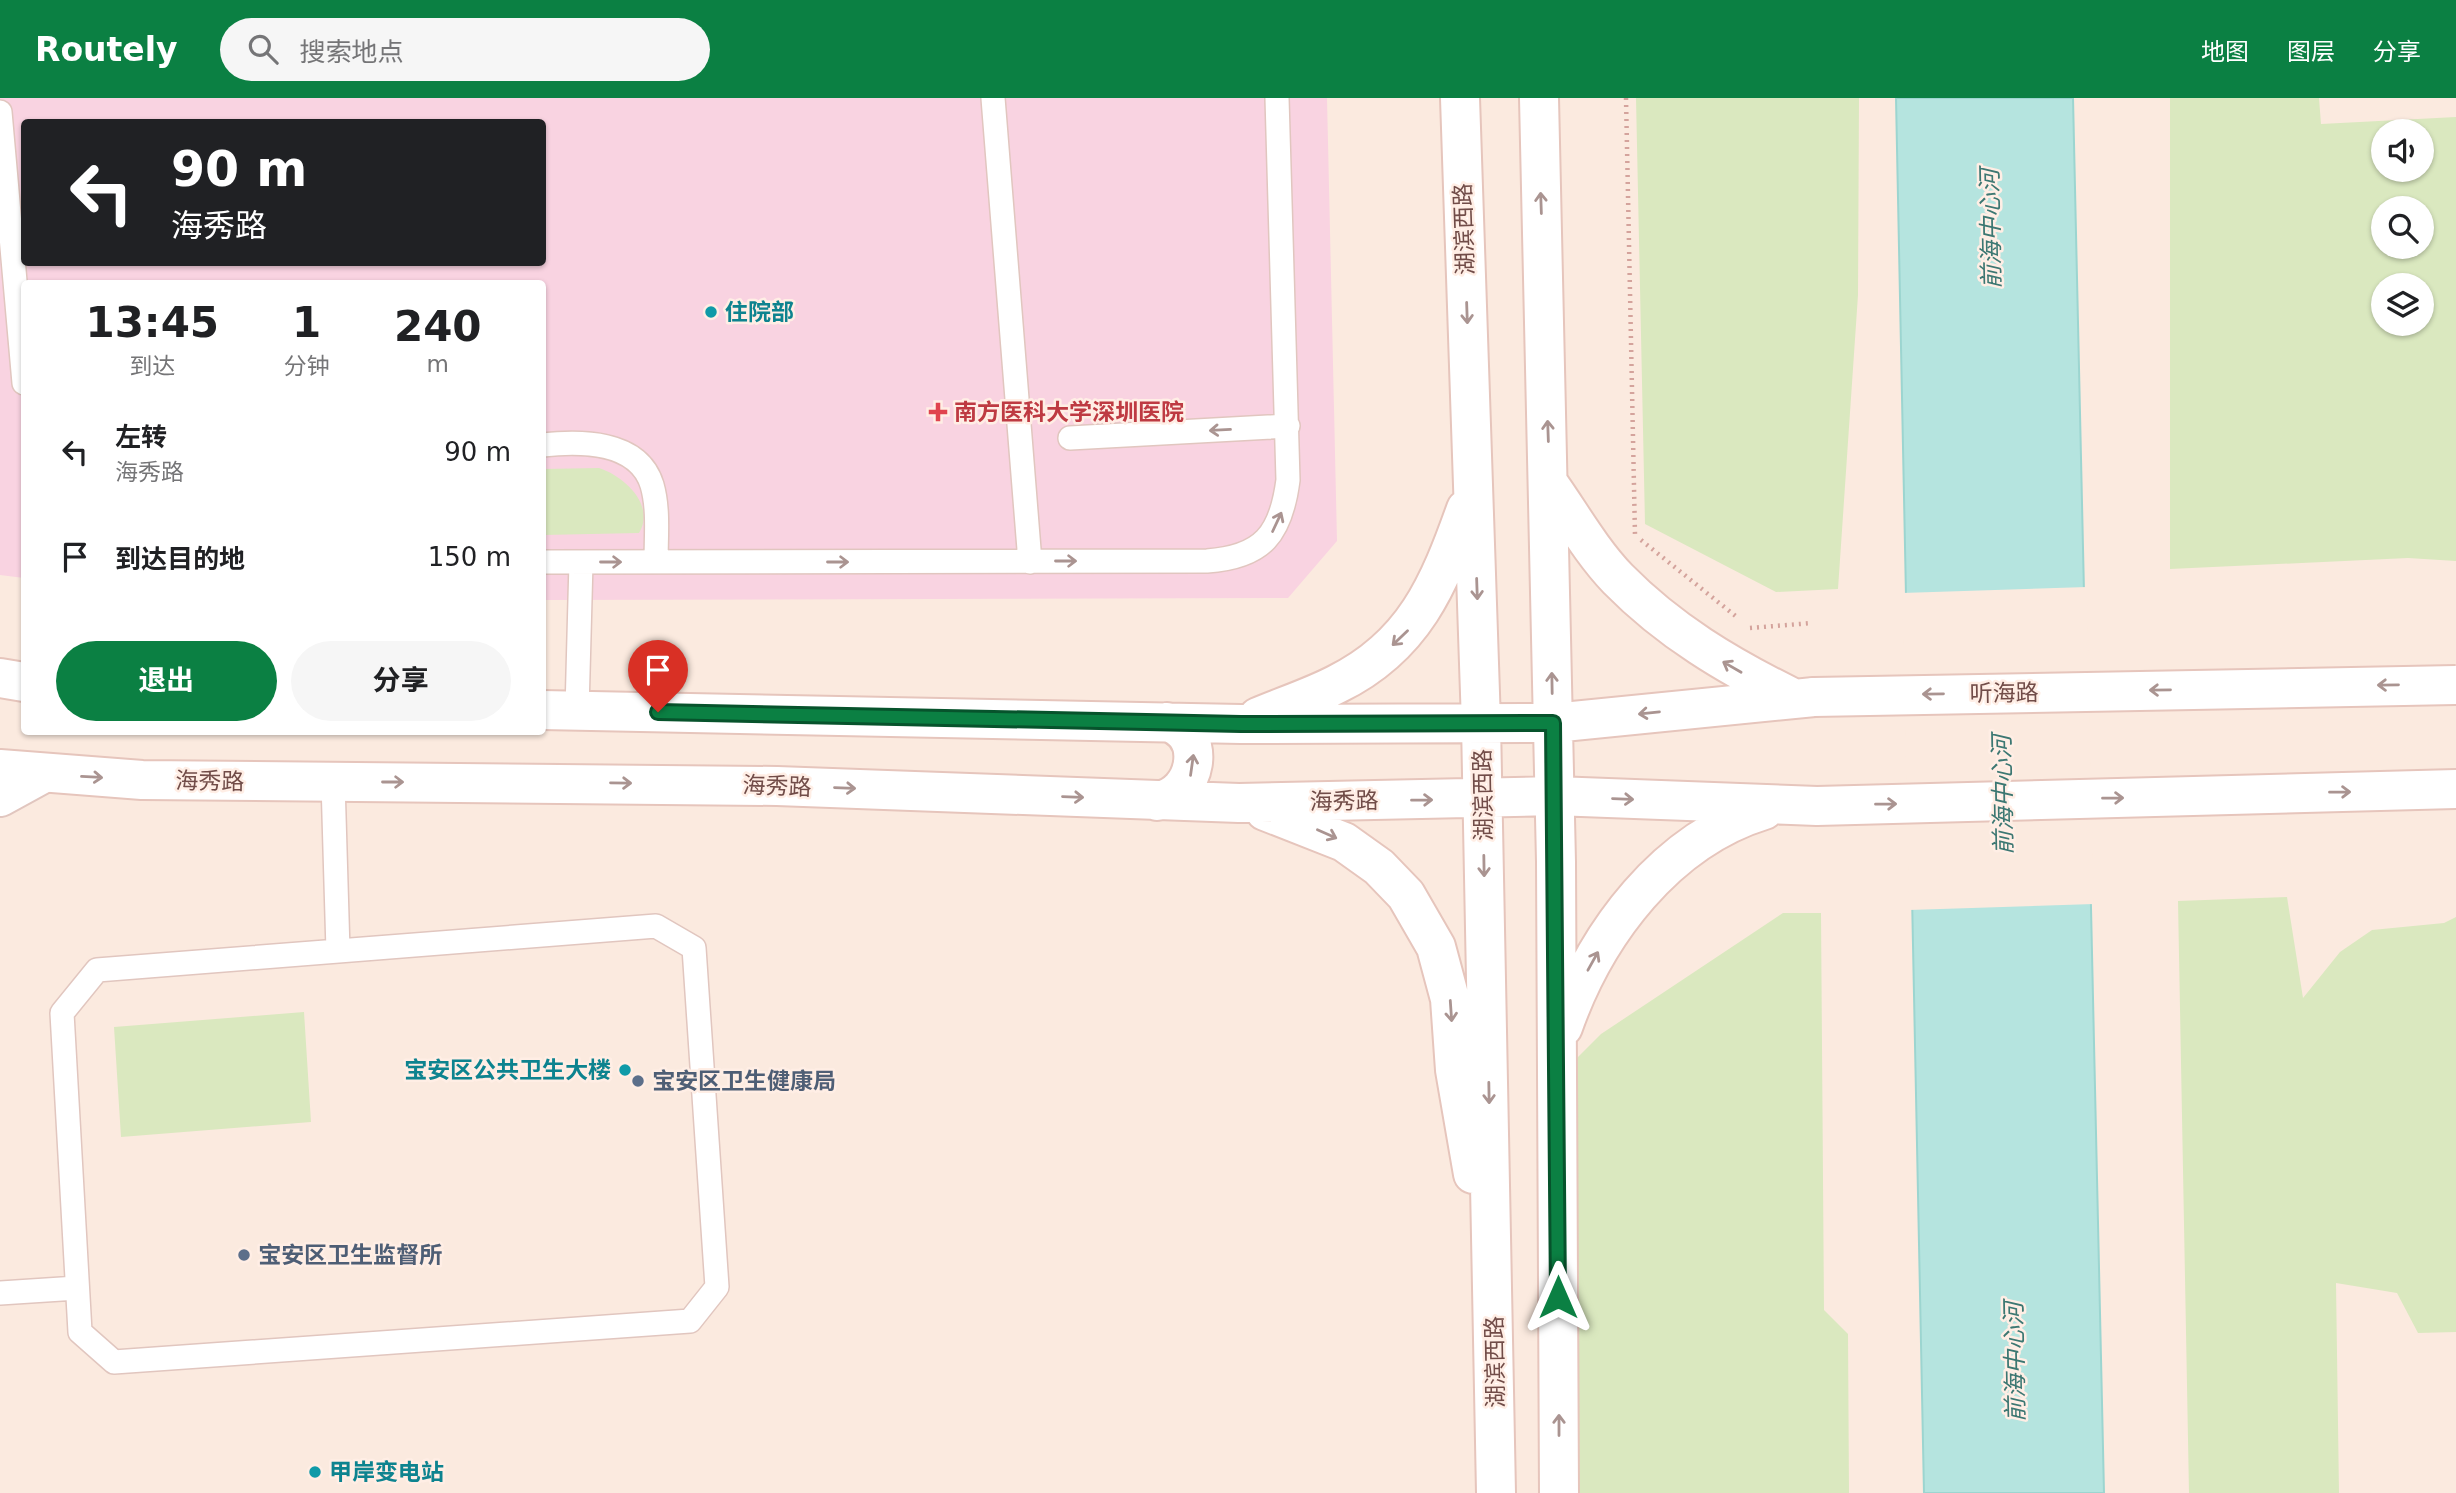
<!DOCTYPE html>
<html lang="zh">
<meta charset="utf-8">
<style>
:root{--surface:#fff;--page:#f6f6f6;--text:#202124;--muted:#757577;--accent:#0b8043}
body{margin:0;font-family:"DejaVu Sans","Noto Sans SC",sans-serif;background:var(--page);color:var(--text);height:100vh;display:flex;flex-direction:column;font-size:26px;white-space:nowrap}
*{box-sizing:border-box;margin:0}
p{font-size:23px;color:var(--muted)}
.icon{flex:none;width:38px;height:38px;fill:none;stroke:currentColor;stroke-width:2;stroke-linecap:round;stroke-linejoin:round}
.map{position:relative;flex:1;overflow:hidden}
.side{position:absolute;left:21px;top:182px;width:525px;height:455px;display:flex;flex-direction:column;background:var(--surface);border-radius:7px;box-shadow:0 2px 5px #0004}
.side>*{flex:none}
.top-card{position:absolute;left:21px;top:21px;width:525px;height:147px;border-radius:7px;box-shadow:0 2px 5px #0004;background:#202124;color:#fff;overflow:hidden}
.controls{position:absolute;left:2371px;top:21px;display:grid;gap:14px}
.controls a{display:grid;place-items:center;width:63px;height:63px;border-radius:50%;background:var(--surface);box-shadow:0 2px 5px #0004;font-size:35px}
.pin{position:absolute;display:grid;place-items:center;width:60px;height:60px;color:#fff;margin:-72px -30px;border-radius:50% 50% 50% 0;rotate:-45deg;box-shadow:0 0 7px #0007}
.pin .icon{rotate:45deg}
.me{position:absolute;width:77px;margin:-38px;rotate:0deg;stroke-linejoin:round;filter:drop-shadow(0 0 5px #0008)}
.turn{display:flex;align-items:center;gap:24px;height:147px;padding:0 35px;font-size:32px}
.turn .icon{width:91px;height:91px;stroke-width:2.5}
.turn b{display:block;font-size:49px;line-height:60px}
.eta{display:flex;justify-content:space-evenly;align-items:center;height:119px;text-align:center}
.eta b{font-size:42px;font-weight:700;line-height:49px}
.button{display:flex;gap:14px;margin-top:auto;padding:14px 35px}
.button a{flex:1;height:80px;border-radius:42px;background:var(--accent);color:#fff;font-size:28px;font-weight:700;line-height:80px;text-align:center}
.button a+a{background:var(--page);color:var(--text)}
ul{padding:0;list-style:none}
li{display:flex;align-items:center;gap:21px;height:105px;padding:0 35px}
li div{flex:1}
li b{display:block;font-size:26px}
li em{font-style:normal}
header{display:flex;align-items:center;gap:42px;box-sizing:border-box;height:98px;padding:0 35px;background:var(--accent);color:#fff}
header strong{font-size:33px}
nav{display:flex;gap:38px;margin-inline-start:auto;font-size:24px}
.search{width:490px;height:63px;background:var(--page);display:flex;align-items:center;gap:18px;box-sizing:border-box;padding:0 24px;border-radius:38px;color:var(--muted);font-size:26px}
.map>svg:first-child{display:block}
.medical{fill:#f9d3e1;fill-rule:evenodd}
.green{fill:#dae8bf;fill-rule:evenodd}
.water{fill:#b5e4df;stroke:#9cd5d0;stroke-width:2}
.pier{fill:#fbeadf}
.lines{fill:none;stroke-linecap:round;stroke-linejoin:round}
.lane-casing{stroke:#e1c6bf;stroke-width:26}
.street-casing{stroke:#e1c6bf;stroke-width:42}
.secondary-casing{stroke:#e6c5bc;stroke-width:42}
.path{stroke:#d4a39c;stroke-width:4.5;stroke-dasharray:2 5;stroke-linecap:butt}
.lane{stroke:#fff;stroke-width:23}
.street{stroke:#fff;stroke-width:38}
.secondary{stroke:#fff;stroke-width:38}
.secondary-bridge-casing{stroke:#e6c5bc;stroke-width:42;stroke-linecap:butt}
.secondary-bridge{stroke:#fff;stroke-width:38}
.oneway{stroke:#aa9491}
.route-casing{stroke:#07532c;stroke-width:18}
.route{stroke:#0b8043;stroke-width:12}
.culture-dot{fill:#0f9aa8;stroke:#ffeee5;stroke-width:2.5}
.health-dot{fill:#e0444e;stroke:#ffeee5;stroke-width:2.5}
.service-dot{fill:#5c6f8a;stroke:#ffeee5;stroke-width:2.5}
.labels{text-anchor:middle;stroke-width:5;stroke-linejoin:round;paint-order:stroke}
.street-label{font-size:23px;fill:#714c48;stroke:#ffeee5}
.culture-label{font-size:23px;font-weight:bold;fill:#0d838f;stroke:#ffeee5;text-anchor:start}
.health-label{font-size:23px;font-weight:bold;fill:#be3a42;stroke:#ffeee5;text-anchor:start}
.service-label{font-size:23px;font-weight:bold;fill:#4e5e75;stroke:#ffeee5;text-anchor:start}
.water-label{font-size:24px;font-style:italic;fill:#3c7772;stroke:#ffeee5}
</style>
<header>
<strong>Routely</strong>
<div class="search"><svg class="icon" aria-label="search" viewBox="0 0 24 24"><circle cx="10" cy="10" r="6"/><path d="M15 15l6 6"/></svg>搜索地点</div>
<nav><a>地图</a><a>图层</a><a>分享</a></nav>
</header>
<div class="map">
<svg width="2456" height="1395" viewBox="0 0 2456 1395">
<rect width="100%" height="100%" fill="#fbeadf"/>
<!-- medical -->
<path class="medical" d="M 0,0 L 1327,0 L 1337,443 L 1288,500 L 543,502 L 542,186 L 24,186 L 24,480 L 0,477 ZM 24,24 L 542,24 L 542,164 L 24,164 Z"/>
<!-- green -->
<path class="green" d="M 1636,0 L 1859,0 L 1858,197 L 1838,491 L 1776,494 L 1645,426 Z
M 2170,0 L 2319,0 L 2321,26 L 2456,19 L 2456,463 L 2408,460 L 2170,471 ZM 2422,33 L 2422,72 L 2384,72 L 2384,33 ZM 2384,110 L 2422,110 L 2422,149 L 2384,149 ZM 2422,187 L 2422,226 L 2384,226 L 2384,187 Z
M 599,370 C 624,378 656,407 639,435 L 543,437 L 543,371 Z
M 2287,799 L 2303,900 L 2340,854 L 2372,832 L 2444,825 L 2456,819 L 2456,1234 L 2418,1235 L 2397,1195 L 2336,1185 L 2339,1395 L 2189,1395 L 2178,803 Z
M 1783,815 L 1821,815 L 1824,1212 L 1848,1236 L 1849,1395 L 1571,1395 L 1570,982 L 1577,960 L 1601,936 Z
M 304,914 L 311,1024 L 121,1039 L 114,929 Z"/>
<!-- water -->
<path class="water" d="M 1896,0 L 2073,0 L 2104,1395 L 1924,1395 Z"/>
<!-- pier -->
<path class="pier" d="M 2087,489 L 2094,806 L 1909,812 L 1902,495 Z"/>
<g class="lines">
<defs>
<path id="lane" d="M 993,0 L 1030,464
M 0,14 L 24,285
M 1070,340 L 1288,328
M 542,347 C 580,343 638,342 652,387 C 659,411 656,439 656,464
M 542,464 L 1207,463 C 1263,459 1281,436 1288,382 L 1277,0
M 577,612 L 581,464
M 333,684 L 338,853
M 656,828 L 694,850 L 717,1189 L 690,1223 L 114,1264 L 80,1234 L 62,915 L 97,872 Z
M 0,1195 L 77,1190"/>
<path id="street" d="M 0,699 L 42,676"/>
<path id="secondary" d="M 1460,0 L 1481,625 L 1496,1395
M 1539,0 L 1556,764 L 1559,1395
M 1549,386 C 1571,417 1591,453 1618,481 C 1669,533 1728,568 1793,600
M 0,580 L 24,584
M 542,612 L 1241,626 L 1553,625 L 1814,599
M 1258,619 C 1284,608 1312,599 1337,586 C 1414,548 1439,487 1466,411
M 0,671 L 142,682 L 777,688 L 1239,705 L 1555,698 L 1817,708 L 2456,691
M 1157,703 C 1197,698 1209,636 1167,624
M 1265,713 L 1344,744 L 1379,769 L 1406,797 L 1436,849 L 1450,901 L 1455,972 L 1473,1076
M 1563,929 C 1596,835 1666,742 1764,712"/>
</defs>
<!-- lane casing -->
<use href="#lane" class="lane-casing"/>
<!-- street casing -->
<use href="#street" class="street-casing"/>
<!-- secondary casing -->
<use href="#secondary" class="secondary-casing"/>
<!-- path -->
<path class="path" d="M 1626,0 L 1635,437
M 1641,442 L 1738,520
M 1750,530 L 1812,525"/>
<!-- lane -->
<use href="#lane" class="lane"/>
<!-- street -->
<use href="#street" class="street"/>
<!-- secondary -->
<use href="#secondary" class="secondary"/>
<defs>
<path id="secondary-bridge" d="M 1814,599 L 2456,587"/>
</defs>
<!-- secondary-bridge casing -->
<use href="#secondary-bridge" class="secondary-bridge-casing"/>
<!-- secondary-bridge -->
<use href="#secondary-bridge" class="secondary-bridge"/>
</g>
<!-- one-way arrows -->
<defs><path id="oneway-shaft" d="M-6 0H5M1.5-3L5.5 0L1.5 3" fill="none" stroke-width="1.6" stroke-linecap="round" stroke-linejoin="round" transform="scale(1.75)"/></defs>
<g class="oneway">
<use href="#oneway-shaft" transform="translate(1541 105) rotate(-92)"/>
<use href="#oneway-shaft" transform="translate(1467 215) rotate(88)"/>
<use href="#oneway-shaft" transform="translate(1220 332) rotate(177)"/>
<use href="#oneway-shaft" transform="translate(1548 333) rotate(-92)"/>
<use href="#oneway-shaft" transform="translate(1277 424) rotate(-65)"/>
<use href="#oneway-shaft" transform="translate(1066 463)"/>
<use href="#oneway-shaft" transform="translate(611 464)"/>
<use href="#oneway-shaft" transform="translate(838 464)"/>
<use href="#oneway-shaft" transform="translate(1477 491) rotate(88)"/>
<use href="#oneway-shaft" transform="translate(1400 540) rotate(136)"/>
<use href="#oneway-shaft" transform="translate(1732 569) rotate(-150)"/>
<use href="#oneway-shaft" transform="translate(1552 585) rotate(-91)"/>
<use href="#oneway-shaft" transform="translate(2388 587) rotate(179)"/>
<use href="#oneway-shaft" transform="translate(2160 592) rotate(179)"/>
<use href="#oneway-shaft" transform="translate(1933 596) rotate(179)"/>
<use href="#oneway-shaft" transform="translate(1649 615) rotate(174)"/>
<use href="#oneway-shaft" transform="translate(1192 667) rotate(-82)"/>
<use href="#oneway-shaft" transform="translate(92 679) rotate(3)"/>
<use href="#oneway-shaft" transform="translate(393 684)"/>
<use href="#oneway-shaft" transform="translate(621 685) rotate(1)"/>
<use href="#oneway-shaft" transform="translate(845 690) rotate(2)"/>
<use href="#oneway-shaft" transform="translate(2340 694) rotate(-1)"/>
<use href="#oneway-shaft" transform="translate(1073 699) rotate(2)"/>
<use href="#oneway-shaft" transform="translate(2113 700) rotate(-1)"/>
<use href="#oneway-shaft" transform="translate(1623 701) rotate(2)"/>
<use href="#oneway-shaft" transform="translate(1422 702) rotate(-1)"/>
<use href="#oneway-shaft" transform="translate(1886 706) rotate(-1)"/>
<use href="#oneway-shaft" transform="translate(1327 736) rotate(24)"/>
<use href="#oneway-shaft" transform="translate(1484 768) rotate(89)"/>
<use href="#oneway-shaft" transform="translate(1593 863) rotate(-61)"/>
<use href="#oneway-shaft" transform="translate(1451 913) rotate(86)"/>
<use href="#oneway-shaft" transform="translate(1489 995) rotate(89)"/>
<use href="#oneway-shaft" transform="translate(1559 1327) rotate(-90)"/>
</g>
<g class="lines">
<defs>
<path id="route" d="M 658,614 L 1241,626 L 1553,625 L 1558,1199"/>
</defs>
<!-- route casing -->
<use href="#route" class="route-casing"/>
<!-- route -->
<use href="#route" class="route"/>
</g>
<!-- markers -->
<g class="culture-dot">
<circle cx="711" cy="214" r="7"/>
<circle cx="625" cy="972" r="7"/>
<circle cx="315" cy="1374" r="7"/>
</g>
<path class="health-dot" d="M934.5 303.5h7v7h7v7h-7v7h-7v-7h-7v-7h7z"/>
<g class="service-dot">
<circle cx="638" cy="983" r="7"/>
<circle cx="244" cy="1157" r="7"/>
</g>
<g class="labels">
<!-- street labels -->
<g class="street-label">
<text transform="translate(1464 131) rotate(-92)" y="8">湖滨西路</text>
<text transform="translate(2004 595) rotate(-1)" y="8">听海路</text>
<text transform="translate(210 683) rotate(1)" y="8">海秀路</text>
<text transform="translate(777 688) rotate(2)" y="8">海秀路</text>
<text transform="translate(1483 697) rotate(-91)" y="8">湖滨西路</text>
<text transform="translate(1344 703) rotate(-1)" y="8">海秀路</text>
<text transform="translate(1495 1264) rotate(-91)" y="8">湖滨西路</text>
</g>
<!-- culture labels -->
<g class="culture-label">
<text x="725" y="222">住院部</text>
<text x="611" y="980" text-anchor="end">宝安区公共卫生大楼</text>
<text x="329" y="1382">甲岸变电站</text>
</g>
<!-- health labels -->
<g class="health-label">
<text x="954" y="322">南方医科大学深圳医院</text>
</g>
<!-- service labels -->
<g class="service-label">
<text x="652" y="991">宝安区卫生健康局</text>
<text x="258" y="1165">宝安区卫生监督所</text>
</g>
<!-- water labels -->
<g class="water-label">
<text transform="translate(1991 131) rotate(-91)" y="8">前海中心河</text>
<text transform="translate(2003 697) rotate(-91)" y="8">前海中心河</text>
<text transform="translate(2015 1264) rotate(-91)" y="8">前海中心河</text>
</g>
</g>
</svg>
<div class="controls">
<a><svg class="icon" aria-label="sound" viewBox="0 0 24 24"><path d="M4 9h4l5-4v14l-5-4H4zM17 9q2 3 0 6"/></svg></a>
<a><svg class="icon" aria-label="search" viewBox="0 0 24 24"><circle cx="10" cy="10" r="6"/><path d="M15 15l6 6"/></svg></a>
<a><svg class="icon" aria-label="layers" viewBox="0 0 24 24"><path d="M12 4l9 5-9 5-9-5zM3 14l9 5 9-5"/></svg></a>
</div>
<div class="pin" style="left:658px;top:614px;background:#d93025"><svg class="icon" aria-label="arrive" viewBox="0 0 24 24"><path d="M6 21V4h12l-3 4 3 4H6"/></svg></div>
<svg class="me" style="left:1558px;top:1199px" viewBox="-20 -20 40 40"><path d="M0-17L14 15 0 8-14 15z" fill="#0b8043" stroke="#fff" stroke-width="4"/></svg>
<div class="top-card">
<div class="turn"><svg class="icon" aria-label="left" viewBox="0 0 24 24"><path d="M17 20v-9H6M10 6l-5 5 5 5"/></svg><div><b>90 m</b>海秀路</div></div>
</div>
<section class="side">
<div class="eta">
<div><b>13:45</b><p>到达</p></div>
<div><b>1</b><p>分钟</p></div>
<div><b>240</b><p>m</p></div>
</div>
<ul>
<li><svg class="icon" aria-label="left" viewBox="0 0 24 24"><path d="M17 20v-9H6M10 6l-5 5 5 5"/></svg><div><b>左转</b><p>海秀路</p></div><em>90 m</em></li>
<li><svg class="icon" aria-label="arrive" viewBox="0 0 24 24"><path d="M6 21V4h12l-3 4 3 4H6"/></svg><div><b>到达目的地</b></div><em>150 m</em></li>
</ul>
<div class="button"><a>退出</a><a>分享</a></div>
</section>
</div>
